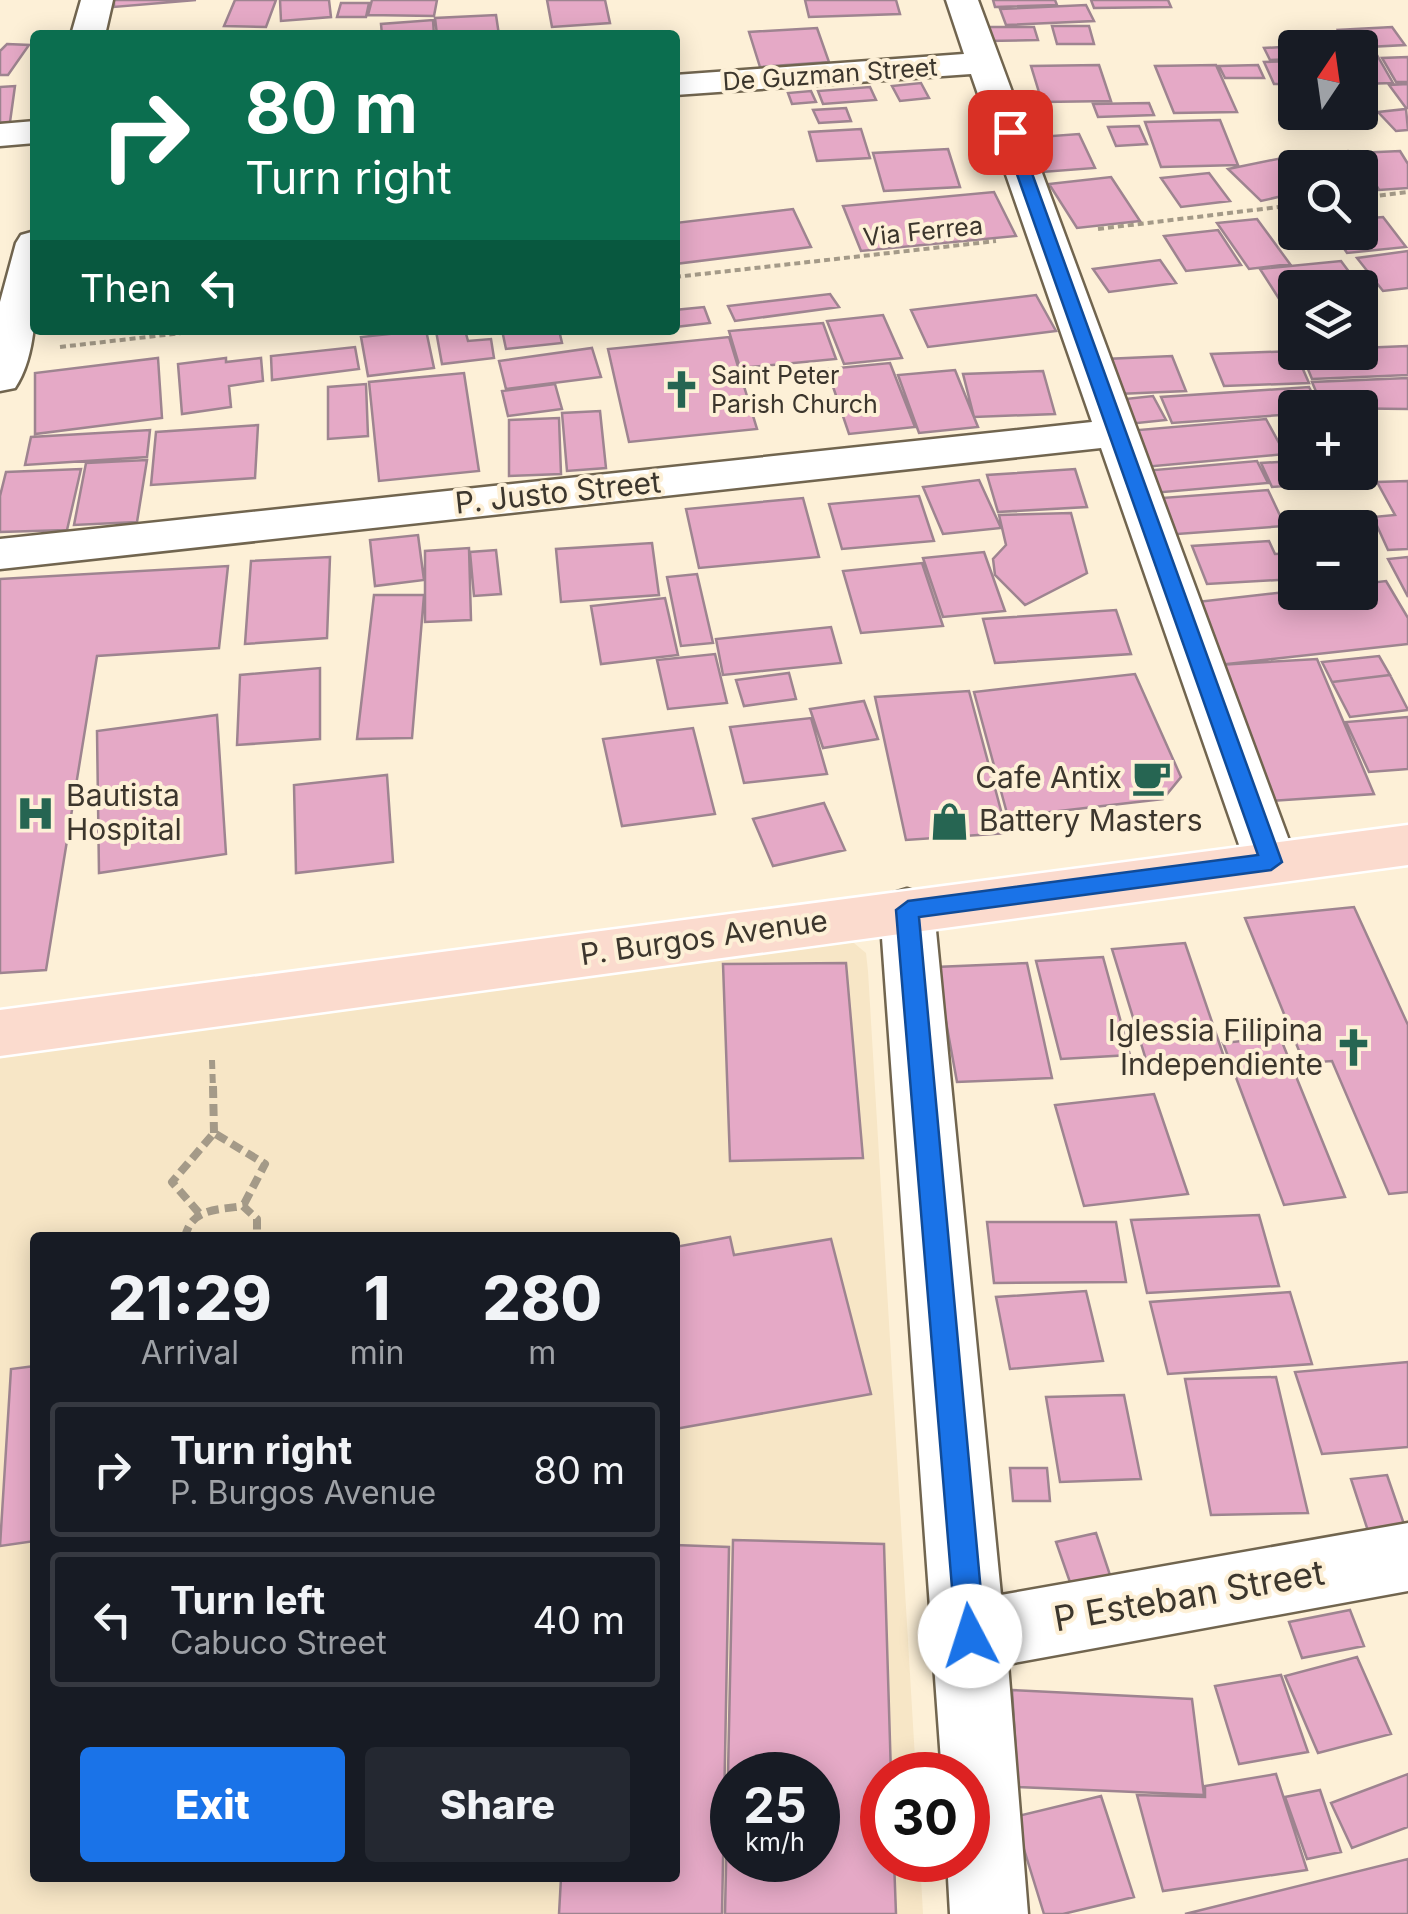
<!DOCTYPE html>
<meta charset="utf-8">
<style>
:root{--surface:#171b24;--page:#242831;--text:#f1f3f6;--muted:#9ea1a6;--line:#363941;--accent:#1a73e8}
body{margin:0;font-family:Inter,sans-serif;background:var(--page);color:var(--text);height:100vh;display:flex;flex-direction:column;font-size:38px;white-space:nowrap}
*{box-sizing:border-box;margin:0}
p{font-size:32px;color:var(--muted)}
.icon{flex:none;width:55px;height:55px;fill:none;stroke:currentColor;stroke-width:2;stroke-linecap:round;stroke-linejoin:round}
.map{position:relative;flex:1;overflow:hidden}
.side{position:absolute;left:30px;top:1232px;width:650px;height:650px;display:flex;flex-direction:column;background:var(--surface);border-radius:10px;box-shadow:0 5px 25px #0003}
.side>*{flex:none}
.banner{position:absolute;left:30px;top:30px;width:650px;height:305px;border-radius:10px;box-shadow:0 5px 25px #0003;background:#0b6e4f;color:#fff;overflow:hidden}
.needle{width:65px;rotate:13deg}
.controls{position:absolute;left:1278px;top:30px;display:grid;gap:20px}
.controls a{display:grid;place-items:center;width:100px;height:100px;border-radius:10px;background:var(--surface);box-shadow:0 5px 25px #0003;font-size:50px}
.speed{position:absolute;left:710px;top:1752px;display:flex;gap:20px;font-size:50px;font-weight:700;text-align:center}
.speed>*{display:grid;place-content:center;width:130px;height:130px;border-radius:50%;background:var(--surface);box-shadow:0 5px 25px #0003;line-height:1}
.speed small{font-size:25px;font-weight:400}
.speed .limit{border:15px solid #d22;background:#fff;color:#111}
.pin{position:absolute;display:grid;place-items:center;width:85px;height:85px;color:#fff;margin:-42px;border-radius:20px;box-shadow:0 5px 15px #0006}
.me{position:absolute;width:110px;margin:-55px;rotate:355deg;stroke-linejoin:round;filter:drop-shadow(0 0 8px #0008)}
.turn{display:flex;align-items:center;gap:35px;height:210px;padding:0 50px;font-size:45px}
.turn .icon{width:130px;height:130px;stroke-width:2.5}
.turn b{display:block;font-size:70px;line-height:85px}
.then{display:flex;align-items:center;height:95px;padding:0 50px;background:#0003;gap:20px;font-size:38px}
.eta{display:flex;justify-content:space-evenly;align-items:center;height:170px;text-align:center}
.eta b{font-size:60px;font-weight:800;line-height:70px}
.action{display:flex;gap:20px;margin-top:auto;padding:20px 50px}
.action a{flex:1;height:115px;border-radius:10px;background:var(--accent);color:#fff;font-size:40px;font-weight:800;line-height:115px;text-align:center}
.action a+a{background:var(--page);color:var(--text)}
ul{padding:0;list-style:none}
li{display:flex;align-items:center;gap:30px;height:135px;margin:0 20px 15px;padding:0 30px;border:5px solid var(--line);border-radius:10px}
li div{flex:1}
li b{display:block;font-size:38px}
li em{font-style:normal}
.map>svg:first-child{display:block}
.built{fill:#f7e6c6;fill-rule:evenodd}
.building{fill:#e5a9c6;stroke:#9e8490;stroke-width:2.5;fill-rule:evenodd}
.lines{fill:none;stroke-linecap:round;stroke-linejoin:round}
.minor-casing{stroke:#71654f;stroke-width:5}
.major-casing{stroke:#fff;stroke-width:5}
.path-far2{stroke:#a49a88;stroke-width:4;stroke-dasharray:6 4;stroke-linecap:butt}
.path-far1{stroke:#a49a88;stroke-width:6;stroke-dasharray:9 5;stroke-linecap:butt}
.path{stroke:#a49a88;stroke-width:8;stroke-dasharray:12 6;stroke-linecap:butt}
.minor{fill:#fff;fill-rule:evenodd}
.major{fill:#fbdbce;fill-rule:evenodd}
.route{fill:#1a73e8;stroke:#114b97;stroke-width:2.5}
.labels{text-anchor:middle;stroke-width:8;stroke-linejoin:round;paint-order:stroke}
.far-street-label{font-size:25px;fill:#3c362d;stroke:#fdf0d7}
.far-poi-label{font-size:25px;fill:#3c362d;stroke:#fdf0d7;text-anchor:start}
.street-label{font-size:30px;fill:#3c362d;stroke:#fdf0d7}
.poi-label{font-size:30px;fill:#3c362d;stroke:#fdf0d7;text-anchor:end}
.near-street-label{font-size:35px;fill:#3c362d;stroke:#fdf0d7}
</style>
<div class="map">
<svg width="1408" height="1914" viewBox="0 0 1408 1914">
<rect width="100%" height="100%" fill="#fdf0d7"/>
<!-- built -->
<path class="built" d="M 837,942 L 854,943 L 866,953 L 868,971 L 916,1775 L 882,1775 L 882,1860 L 920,1860 L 923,1914 L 0,1914 L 0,1058 ZM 35,1238 L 675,1238 L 675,1878 L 35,1878 ZM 732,1775 L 818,1775 L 818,1860 L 732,1860 Z"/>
<!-- building -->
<path class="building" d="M 114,0 L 196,0 L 114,7 Z
M 235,0 L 276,0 L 266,27 L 224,26 Z
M 280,0 L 329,0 L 331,17 L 281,21 Z
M 372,0 L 437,0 L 434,16 L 368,15 Z
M 547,0 L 605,0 L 610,23 L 552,27 Z
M 805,0 L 896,0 L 900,14 L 809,17 Z
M 993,0 L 1055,0 L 1057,5 L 995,7 Z
M 1091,0 L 1168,0 L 1171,7 L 1094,8 Z
M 341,3 L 369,3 L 366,17 L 337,17 Z
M 1086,5 L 1094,21 L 1006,25 L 1000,9 Z
M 496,15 L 499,35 L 437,35 L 435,18 Z
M 433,20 L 434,35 L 382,35 L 381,24 Z
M 1052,26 L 1089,26 L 1094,44 L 1057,44 Z
M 982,27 L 1034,27 L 1038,40 L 985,41 Z
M 1392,27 L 1405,45 L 1349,48 L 1338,30 Z
M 817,28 L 829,62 L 760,67 L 749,32 Z
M 7,44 L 29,45 L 8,75 L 0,75 L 0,51 Z
M 1299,46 L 1295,48 L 1295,59 L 1270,60 L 1264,48 Z
M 1377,55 L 1393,83 L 1360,84 L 1360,56 Z
M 1408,57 L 1408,82 L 1396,82 L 1382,58 Z
M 1295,61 L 1295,84 L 1274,84 L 1264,62 Z
M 1099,65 L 1111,101 L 1042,102 L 1031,66 Z
M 1216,65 L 1237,112 L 1174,113 L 1155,66 Z
M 1258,65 L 1264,78 L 1225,78 L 1219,66 Z
M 921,83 L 929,98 L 900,101 L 892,86 Z
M 1408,84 L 1408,108 L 1406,108 L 1389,85 Z
M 15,86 L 10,122 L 0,123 L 0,87 Z
M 870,87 L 876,100 L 823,104 L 818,91 Z
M 811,91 L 816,102 L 792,104 L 788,93 Z
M 1149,103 L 1154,115 L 1098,117 L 1093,104 Z
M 846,108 L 851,121 L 819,123 L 813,110 Z
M 1406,109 L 1408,130 L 1396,131 L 1378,112 Z
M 1220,120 L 1238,165 L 1161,167 L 1145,122 Z
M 1139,126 L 1147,144 L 1116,146 L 1108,127 Z
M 861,129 L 870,158 L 817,161 L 809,132 Z
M 1079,134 L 1095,168 L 1042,172 L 1025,138 Z
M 948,149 L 960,187 L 884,191 L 873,153 Z
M 1348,151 L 1378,189 L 1360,191 L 1360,168 L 1315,168 L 1306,156 Z
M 1400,151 L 1408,164 L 1408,188 L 1379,190 L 1357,153 Z
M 1297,155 L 1309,168 L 1295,168 L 1295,193 L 1261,201 L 1228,169 Z
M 1209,173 L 1230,201 L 1181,207 L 1161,178 Z
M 1111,177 L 1140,221 L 1077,228 L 1049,184 Z
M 994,192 L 1016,236 L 861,251 L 843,206 Z
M 793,209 L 811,247 L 675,264 L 675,223 Z
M 1383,217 L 1406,247 L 1347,253 L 1333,232 L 1360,232 L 1360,219 Z
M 1257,219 L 1290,264 L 1249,269 L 1217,223 Z
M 1218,230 L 1241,265 L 1186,271 L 1164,236 Z
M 1408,251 L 1408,288 L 1383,291 L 1357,258 Z
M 1160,260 L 1176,283 L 1109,292 L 1093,269 Z
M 1341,261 L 1367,296 L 1360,297 L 1360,288 L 1295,288 L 1295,304 L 1283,305 L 1260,269 Z
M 830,294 L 839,307 L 735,321 L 728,306 Z
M 1036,295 L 1056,331 L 928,347 L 911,310 Z
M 704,307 L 710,323 L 675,327 L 675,310 Z
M 883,315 L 902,358 L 844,364 L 827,321 Z
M 823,323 L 836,359 L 740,368 L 729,331 Z
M 426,330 L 434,368 L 368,376 L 361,337 Z
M 465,330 L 468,341 L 491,339 L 494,358 L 442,364 L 436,331 Z
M 502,330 L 559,330 L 562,343 L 506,349 Z
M 729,337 L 757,429 L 629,442 L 608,349 Z
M 1408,346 L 1408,375 L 1312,379 L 1301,352 L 1360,352 L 1360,348 Z
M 355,347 L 359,369 L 272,380 L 271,356 Z
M 592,348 L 601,377 L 506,389 L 499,361 Z
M 1295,351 L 1309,383 L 1224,386 L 1211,354 Z
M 1172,356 L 1186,391 L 1118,394 L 1105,359 Z
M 158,358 L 162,418 L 35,434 L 35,373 Z
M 226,358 L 226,362 L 261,358 L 263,381 L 229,386 L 231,407 L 182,414 L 178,364 Z
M 890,363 L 915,427 L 849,434 L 827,369 Z
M 955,370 L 978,427 L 919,433 L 898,375 Z
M 1043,371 L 1055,414 L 974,417 L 963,374 Z
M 464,373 L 479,471 L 379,481 L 369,382 Z
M 1408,378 L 1408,409 L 1323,408 L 1312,382 Z
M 366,384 L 368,436 L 328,439 L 328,387 Z
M 555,384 L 562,409 L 508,416 L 502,391 Z
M 1309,387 L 1320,408 L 1295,408 L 1295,414 L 1172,423 L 1161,397 Z
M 1153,396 L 1166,420 L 1128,424 L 1116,400 Z
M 600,411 L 606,468 L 567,471 L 562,413 Z
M 559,418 L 561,474 L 509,476 L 509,420 Z
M 1266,419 L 1285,454 L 1144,467 L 1127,431 Z
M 258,425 L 255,478 L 151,485 L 156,432 Z
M 150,430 L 147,457 L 25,465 L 31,437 Z
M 147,460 L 137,522 L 74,525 L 86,463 Z
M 1257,461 L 1268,483 L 1152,493 L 1143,471 Z
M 1295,461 L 1295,472 L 1312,472 L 1318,484 L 1272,487 L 1261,463 Z
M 81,469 L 67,530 L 0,532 L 0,496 L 6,472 Z
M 1075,469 L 1087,507 L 998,512 L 987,475 Z
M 979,480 L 1001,528 L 943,534 L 923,487 Z
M 1408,481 L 1408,549 L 1388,550 L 1373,517 L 1395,515 L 1377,482 Z
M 1268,490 L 1285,526 L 1164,535 L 1148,499 Z
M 919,496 L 934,541 L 842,549 L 829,504 Z
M 803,498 L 819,557 L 699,568 L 686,509 Z
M 1071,513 L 1087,573 L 1025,605 L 995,575 L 993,559 L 1006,545 L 999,515 Z
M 418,535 L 424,580 L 375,586 L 370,540 Z
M 1269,541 L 1275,554 L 1295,553 L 1295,579 L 1207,584 L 1192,546 Z
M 652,543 L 659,595 L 561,602 L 556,549 Z
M 469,548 L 471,620 L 425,622 L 425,551 Z
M 496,550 L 501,594 L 474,596 L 470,552 Z
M 984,552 L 1005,611 L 943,617 L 923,558 Z
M 330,557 L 327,638 L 245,644 L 251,561 Z
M 1408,557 L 1408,597 L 1388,559 Z
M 922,563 L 943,626 L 861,633 L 843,571 Z
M 228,566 L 219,648 L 97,656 L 46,970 L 0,973 L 0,579 Z
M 697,574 L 713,643 L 681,646 L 667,577 Z
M 1386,581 L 1408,618 L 1408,644 L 1218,665 L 1188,603 L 1295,591 L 1360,592 L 1360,584 Z
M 374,595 L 424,595 L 412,738 L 357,739 Z
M 665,598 L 678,655 L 601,664 L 591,606 Z
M 1116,610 L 1131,654 L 995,663 L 983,619 Z
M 831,627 L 841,663 L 723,675 L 716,639 Z
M 715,654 L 727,703 L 668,709 L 657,660 Z
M 1379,656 L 1390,675 L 1332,682 L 1322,662 Z
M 1317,659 L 1374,794 L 1270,801 L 1218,665 Z
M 320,668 L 320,739 L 237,745 L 240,675 Z
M 789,673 L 796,699 L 744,706 L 736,680 Z
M 1135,674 L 1181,777 L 1163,799 L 1008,817 L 974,692 Z
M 1390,675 L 1408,710 L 1350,717 L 1332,682 Z
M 969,691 L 1007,833 L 906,840 L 875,697 Z
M 864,701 L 878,739 L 823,748 L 810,709 Z
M 217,715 L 226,854 L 99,873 L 97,731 Z
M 1408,717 L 1408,769 L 1369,772 L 1346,722 Z
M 811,718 L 827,774 L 744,783 L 730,727 Z
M 693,728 L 715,814 L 622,826 L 603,739 Z
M 387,775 L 393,862 L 296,873 L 294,785 Z
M 824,803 L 845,850 L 773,866 L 753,819 Z
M 1354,907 L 1408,1025 L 1408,1192 L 1389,1194 L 1332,1061 L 1304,1063 L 1245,918 Z
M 1185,943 L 1224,1057 L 1147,1063 L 1112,949 Z
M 1103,957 L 1130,1055 L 1061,1059 L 1036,961 Z
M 846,963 L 863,1158 L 730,1161 L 723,964 Z
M 1027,963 L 1052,1078 L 957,1082 L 936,967 Z
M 1280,1037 L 1345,1197 L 1284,1205 L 1223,1043 Z
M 1154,1094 L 1188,1194 L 1084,1206 L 1055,1105 Z
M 1259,1215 L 1279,1286 L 1147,1293 L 1131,1220 Z
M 987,1222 L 1116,1222 L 1126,1282 L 994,1283 Z
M 730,1237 L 734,1255 L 831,1239 L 871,1394 L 675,1429 L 675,1247 Z
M 1086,1291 L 1103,1361 L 1010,1369 L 996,1297 Z
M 1290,1292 L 1312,1364 L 1168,1374 L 1150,1302 Z
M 1408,1362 L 1408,1447 L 1322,1454 L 1295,1372 Z
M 35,1366 L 35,1541 L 0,1546 L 11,1369 Z
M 1276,1377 L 1308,1513 L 1211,1515 L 1185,1379 Z
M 1124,1395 L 1141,1479 L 1060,1482 L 1046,1397 Z
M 1010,1468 L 1047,1468 L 1050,1501 L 1013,1501 Z
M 1387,1475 L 1406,1530 L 1369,1534 L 1351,1479 Z
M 1096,1533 L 1111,1578 L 1071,1585 L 1056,1542 Z
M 733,1540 L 884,1544 L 891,1775 L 882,1775 L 882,1860 L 894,1860 L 896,1914 L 725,1914 ZM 732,1775 L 818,1775 L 818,1860 L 732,1860 Z
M 675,1545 L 729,1547 L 722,1914 L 559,1914 L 561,1878 L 675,1878 Z
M 1350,1610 L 1364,1646 L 1302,1658 L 1289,1622 Z
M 1357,1657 L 1391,1734 L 1318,1753 L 1285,1676 Z
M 1281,1675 L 1308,1752 L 1239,1764 L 1215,1686 Z
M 1012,1690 L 1192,1699 L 1204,1795 L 1018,1787 Z
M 1276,1774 L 1307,1870 L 1163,1891 L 1137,1795 L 1205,1797 L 1205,1786 Z
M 1408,1774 L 1408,1827 L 1352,1848 L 1331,1803 Z
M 1320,1790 L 1341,1852 L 1307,1859 L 1285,1797 Z
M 1101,1796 L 1134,1897 L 1063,1914 L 1044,1914 L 1014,1817 Z
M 1408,1859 L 1408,1914 L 1185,1914 Z"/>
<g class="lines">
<defs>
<path id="minor" d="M 81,0 L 113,0 L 105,35 L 71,35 Z
M 946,0 L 978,0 L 1297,862 L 1290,876 L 1271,882 L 1252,876 L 1245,862 L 1101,448 L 0,569 L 0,539 L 1092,422 L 971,74 L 675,95 L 675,75 L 964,54 Z
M 35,121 L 35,143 L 0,146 L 0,124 Z
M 35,231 C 35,278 42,348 15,388 L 0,391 L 0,302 L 16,243 L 21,235 Z
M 907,889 L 926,895 L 934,910 L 1001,1595 L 1408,1523 L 1408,1591 L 1008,1664 L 1028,1914 L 950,1914 L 947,1860 L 968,1860 L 968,1775 L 942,1775 L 880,910 L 888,895 Z"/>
<path id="major" d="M 1408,825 L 1408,865 L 0,1056 L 0,1010 Z"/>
</defs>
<!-- minor casing -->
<use href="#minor" class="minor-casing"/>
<!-- major casing -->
<use href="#major" class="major-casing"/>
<!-- path-far2 -->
<path class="path-far2" d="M 1360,198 L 1408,192
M 1098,229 L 1295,205
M 675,277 L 996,241
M 60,347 L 208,330"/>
<!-- path-far1 -->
<path class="path-far1" d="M 212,1060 L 213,1089"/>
<!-- path -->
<path class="path" d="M 213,1086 L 214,1133
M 199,1213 L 172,1182 L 214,1133 L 265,1164 L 243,1206
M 185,1238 C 190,1208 218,1210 243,1206 L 257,1219 L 257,1238"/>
<!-- minor -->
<use href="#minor" class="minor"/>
<!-- major -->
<use href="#major" class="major"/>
</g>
<!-- route -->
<path class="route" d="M 1010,127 L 1017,132 L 1282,862 L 1271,870 L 919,917 L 985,1636 L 981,1646 L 970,1650 L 960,1646 L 956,1636 L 896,910 L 908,901 L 1258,855 L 1002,132 Z"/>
<!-- icons -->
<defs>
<symbol id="church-bare" viewBox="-9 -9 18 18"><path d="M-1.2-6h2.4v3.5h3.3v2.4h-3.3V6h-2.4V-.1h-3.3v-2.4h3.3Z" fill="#266552" stroke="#fdf0d7" stroke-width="2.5" paint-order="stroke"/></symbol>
<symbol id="cafe-bare" viewBox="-9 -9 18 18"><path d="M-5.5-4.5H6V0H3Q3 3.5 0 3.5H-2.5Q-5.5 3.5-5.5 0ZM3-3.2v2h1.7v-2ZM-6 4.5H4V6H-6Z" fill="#266552" stroke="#fdf0d7" stroke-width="2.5" paint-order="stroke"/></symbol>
<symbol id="hospital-bare" viewBox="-9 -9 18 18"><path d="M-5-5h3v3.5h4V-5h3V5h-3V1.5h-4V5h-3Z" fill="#266552" stroke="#fdf0d7" stroke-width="2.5" paint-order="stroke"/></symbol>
<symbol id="shop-bare" viewBox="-9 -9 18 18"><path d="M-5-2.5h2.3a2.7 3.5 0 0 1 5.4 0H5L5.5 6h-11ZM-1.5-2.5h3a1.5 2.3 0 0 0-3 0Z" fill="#266552" stroke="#fdf0d7" stroke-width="2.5" paint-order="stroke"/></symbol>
</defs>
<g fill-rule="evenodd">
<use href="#church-bare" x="654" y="362" width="55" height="55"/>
<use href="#cafe-bare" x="1124" y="750" width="55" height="55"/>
<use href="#hospital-bare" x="8" y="786" width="55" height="55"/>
<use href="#shop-bare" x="922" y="794" width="55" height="55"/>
<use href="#church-bare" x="1326" y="1020" width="55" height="55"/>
</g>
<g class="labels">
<!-- far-street labels -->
<g class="far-street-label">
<text transform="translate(830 74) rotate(-4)" y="9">De Guzman Street</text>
<text transform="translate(923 231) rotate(-6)" y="9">Via Ferrea</text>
</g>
<!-- far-poi labels -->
<g class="far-poi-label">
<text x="711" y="384">Saint Peter<tspan x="711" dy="29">Parish Church</tspan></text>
</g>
<!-- street labels -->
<g class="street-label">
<text transform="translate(558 493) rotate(-6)" y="10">P. Justo Street</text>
<text transform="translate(704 938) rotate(-8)" y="10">P. Burgos Avenue</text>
</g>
<!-- poi labels -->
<g class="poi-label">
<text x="1122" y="788">Cafe Antix</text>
<text x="66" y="806" text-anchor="start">Bautista<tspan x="66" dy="34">Hospital</tspan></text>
<text x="979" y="831" text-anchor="start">Battery Masters</text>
<text x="1323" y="1041">Iglessia Filipina<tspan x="1323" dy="34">Independiente</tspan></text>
</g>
<!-- near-street labels -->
<g class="near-street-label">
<text transform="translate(1189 1596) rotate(-10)" y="12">P Esteban Street</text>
</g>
</g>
</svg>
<div class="controls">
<a><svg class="needle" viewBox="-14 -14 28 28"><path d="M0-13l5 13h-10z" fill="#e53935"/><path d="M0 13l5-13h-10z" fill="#9ea1a6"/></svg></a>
<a><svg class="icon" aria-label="search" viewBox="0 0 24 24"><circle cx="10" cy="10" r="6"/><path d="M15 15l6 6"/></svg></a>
<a><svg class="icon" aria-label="layers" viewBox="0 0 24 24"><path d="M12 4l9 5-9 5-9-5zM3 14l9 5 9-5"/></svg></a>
<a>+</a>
<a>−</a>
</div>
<div class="speed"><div>25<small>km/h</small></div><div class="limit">30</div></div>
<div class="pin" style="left:1010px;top:132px;background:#d93025"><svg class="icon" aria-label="arrive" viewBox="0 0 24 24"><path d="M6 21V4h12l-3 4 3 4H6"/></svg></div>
<svg class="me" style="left:970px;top:1636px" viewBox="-20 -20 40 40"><circle r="19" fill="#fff"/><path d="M0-13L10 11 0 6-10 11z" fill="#1a73e8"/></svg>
<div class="banner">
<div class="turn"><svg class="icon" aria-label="right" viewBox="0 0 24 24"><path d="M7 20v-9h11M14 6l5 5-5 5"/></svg><div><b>80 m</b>Turn right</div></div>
<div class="then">Then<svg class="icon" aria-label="left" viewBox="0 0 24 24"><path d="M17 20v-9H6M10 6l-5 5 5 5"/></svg></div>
</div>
<section class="side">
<div class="eta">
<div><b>21:29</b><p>Arrival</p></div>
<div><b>1</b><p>min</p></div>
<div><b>280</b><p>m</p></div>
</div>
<ul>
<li><svg class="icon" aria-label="right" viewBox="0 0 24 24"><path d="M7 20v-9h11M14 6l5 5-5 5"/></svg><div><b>Turn right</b><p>P. Burgos Avenue</p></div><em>80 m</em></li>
<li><svg class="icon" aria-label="left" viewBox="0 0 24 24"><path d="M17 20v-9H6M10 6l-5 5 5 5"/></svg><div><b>Turn left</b><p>Cabuco Street</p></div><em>40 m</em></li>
</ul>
<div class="action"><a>Exit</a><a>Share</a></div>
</section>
</div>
